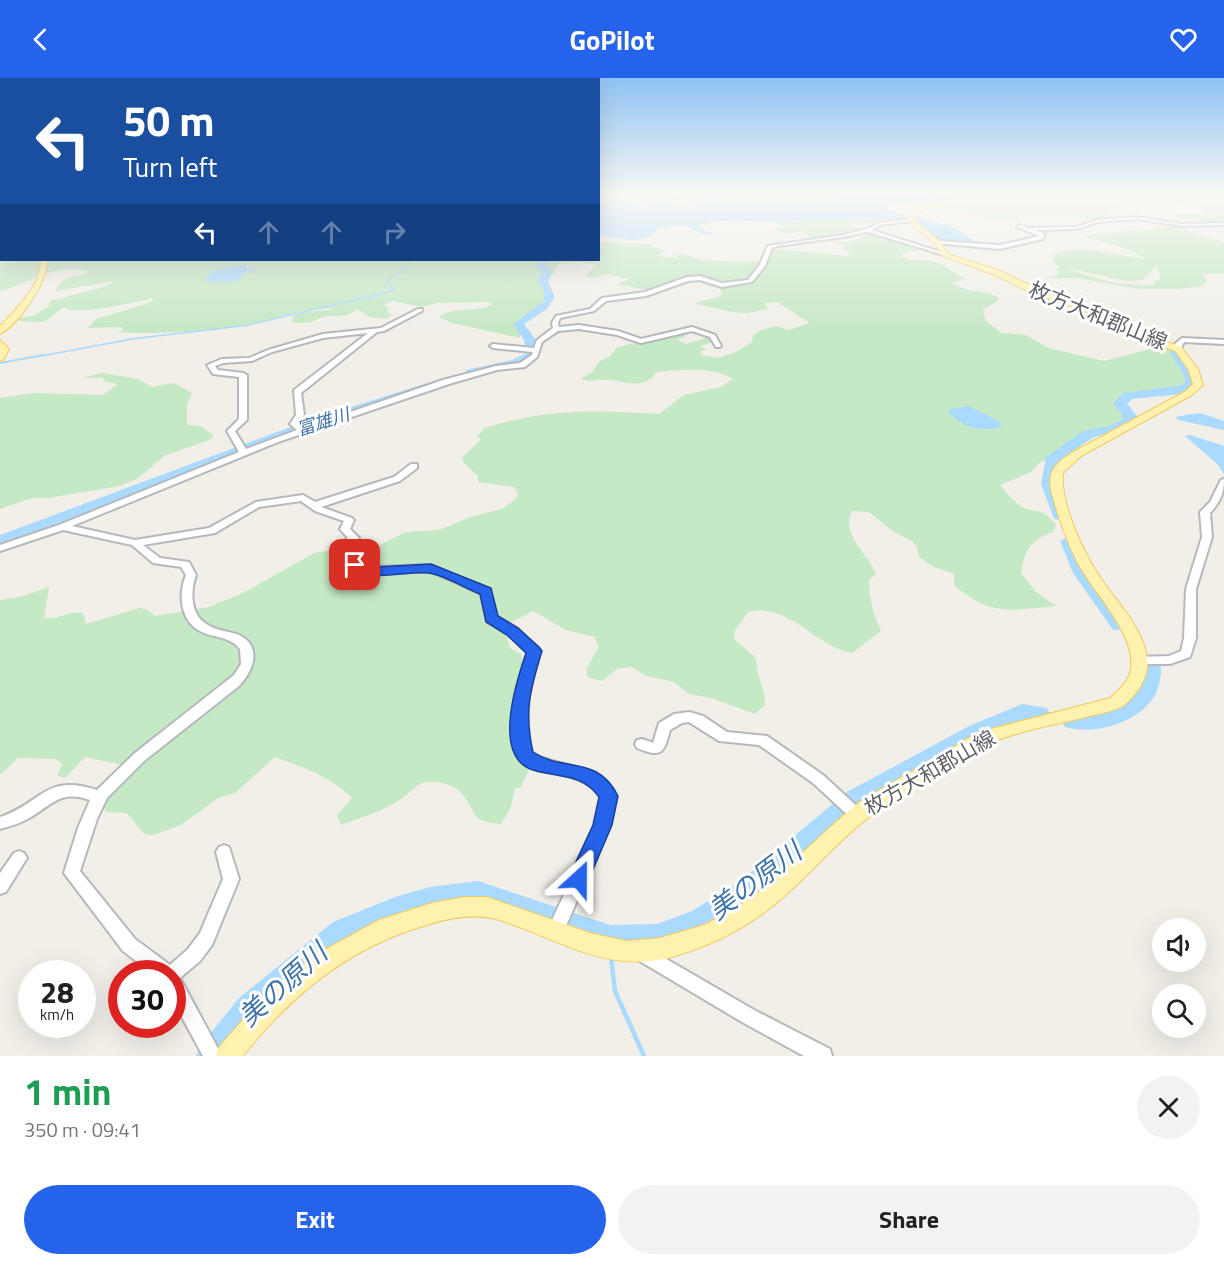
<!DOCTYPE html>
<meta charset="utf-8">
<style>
:root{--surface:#fff;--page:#f2f2f2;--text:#202124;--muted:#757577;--accent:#2563eb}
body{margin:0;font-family:"Titillium Web","Noto Sans JP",sans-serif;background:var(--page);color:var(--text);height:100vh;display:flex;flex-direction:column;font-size:22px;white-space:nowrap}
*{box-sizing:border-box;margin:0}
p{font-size:20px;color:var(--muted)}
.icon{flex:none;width:33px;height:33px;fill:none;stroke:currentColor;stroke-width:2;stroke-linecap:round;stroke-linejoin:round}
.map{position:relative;height:978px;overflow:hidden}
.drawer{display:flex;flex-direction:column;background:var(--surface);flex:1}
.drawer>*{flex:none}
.guide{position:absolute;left:0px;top:0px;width:600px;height:183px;box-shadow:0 6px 24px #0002;background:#1a4fa0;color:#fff;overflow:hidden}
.controls{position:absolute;left:1152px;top:840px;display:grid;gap:12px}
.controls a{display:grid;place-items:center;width:54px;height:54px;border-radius:50%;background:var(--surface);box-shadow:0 6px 24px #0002;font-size:30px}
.speed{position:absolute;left:18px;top:882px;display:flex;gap:12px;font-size:30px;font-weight:700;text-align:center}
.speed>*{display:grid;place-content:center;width:78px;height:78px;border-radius:50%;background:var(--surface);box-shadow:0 6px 24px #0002;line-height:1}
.speed small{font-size:15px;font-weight:400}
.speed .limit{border:9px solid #d22;background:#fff;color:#111}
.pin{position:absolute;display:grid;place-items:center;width:51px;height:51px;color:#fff;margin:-26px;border-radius:12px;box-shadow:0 3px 9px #0006}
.me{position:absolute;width:66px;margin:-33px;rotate:24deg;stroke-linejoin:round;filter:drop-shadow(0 0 4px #0008)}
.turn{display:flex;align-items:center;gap:21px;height:126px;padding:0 24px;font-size:27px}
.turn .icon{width:78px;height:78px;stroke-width:2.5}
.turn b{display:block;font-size:42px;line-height:51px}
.lanes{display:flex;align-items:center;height:57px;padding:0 24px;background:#0003;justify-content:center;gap:30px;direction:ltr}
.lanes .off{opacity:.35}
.round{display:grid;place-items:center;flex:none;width:63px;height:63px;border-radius:32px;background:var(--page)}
.head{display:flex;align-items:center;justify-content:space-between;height:102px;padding:0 24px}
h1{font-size:36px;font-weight:700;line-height:45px;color:#1e9e55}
.button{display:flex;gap:12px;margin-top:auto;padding:12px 24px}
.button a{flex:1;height:69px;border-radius:36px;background:var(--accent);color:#fff;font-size:24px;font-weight:700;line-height:69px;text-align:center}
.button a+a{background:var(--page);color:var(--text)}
header{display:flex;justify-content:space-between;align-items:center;height:78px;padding:0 24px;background:var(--accent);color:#fff;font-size:27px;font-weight:700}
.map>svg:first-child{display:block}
.green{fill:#c5e8c5;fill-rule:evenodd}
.water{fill:#aadaff}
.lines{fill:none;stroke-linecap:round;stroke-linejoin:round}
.stream-far2{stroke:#aadaff;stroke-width:1.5}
.stream-far1{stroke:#aadaff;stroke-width:2}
.stream{stroke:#aadaff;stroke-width:4.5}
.river{fill:#aadaff;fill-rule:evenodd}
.minor-casing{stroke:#b5b8bc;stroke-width:4}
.major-casing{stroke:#f2c960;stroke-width:2}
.minor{fill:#fff;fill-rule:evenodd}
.major{fill:#fff2af;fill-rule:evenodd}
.route{fill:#2563eb;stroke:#184099;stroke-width:1.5}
.labels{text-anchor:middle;stroke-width:6;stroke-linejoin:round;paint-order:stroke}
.far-water-label{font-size:18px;font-style:italic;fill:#4174aa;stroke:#fff}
.street-label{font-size:21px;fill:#5f6368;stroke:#fff}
.near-water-label{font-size:27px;font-style:italic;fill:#4174aa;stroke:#fff}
</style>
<header><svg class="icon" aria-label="back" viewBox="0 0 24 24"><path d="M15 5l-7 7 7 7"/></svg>GoPilot<svg class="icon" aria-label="heart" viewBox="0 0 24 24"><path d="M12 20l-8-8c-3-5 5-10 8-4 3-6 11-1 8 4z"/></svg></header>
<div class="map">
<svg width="1224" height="978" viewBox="0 0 1224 978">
<rect width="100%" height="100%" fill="#f1efe8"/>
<!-- green -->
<path class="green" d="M 599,116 L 791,116 L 774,121 L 826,120 L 823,118 L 837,121 L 808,125 L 792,122 L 780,127 L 717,124 L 713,123 L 720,121 L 711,118 L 685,124 L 700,130 C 666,133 634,116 599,120 Z
M 984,116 C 1006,116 1111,112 1116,131 L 1107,131 L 1114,133 L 1103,142 C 1089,141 1020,132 1014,142 L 985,141 L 966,133 L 927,130 L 953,127 L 965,119 Z
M 1125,116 L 1224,116 L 1224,146 L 1175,139 L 1178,136 L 1175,135 L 1202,135 L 1203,132 C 1180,122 1151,126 1125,116 Z
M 0,121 L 2,182 L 598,182 L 599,164 L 651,166 L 652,169 L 666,172 L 658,178 L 679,181 L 675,177 C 685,175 690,179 699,181 C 712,184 753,184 767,183 L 774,171 L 849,178 L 850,175 L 841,170 L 844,167 L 825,163 L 850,164 L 861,160 L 860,158 L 877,156 L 918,172 L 903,175 L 902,179 C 912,185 924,180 936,184 C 947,189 956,196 966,201 L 952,205 C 966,215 983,211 998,219 L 998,223 L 983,231 L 985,242 L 1001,255 L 1026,257 L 1048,270 L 1095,281 L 1104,283 L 1158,269 L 1167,269 L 1174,274 L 1191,303 L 1187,308 L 1179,311 L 1122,319 L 1117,323 L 1131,338 L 1127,346 L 1095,359 L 1064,377 L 1040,384 L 1031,394 L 1000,407 C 1006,414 1014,424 1022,429 C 1038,437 1041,427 1056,447 L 1053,454 C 1030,462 1025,472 1021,495 L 1036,514 L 1056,528 C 1011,532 991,539 954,507 L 954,496 L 934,489 L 919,479 L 917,468 L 912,463 L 894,454 L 869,434 L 852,433 C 840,457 868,475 876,496 L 869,502 C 869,521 873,536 881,553 L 852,575 C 815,569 790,524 748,534 L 734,554 L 735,562 L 756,580 C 756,597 765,610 765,627 L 755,636 L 711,620 L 689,616 L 674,604 L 647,598 L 631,589 L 617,591 L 602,603 L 588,599 L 586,592 L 598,570 L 595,559 L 566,552 L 533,533 L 512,544 L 507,558 L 510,570 L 521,576 C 524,588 520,593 517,604 C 510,629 511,672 530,690 L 521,709 L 515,711 L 510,731 L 501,746 C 468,743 479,735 461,715 C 454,706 439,703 427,704 C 417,705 412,713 404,719 C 386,732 362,739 341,747 L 337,737 L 352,720 C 331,699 303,689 275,679 L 235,715 L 218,720 L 181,747 L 153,757 L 144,756 L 127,735 L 105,734 L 106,719 L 123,687 L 85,679 L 65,700 L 57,697 L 62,687 L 57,681 L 18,680 L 0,697 L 0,522 L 20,519 L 49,509 L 44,540 C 59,542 68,532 83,535 L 86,546 L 139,530 L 146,531 L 155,538 L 209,529 L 245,514 L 314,475 L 345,470 L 359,474 L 373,470 L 406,454 L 439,452 L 473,438 L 502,431 L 516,421 L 518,415 L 514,409 L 478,404 L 478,398 L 463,384 L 462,379 L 481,362 L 478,358 L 483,351 C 545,330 596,332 659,336 L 684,317 L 721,309 L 733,301 C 712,288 679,292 656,294 C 646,313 624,303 609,302 C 599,301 589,305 581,301 L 592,294 L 600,283 L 609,279 L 618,269 L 680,255 L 686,258 L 677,262 L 686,266 L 709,259 L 713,264 L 701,268 L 706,272 L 700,273 L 701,277 L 717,280 L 736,274 L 752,264 L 753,258 L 761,252 L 777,248 L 788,252 L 810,245 L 777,224 L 765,225 L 768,231 L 748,235 L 733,234 L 698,226 L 697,224 L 719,219 L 722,216 L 720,211 L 691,201 L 647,212 L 617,206 L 630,201 L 606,196 L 597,200 L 585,198 L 596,186 L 578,184 L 558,186 L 554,195 L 542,204 L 548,216 L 547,224 L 516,243 L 514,248 L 520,254 L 520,260 L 452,245 L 439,239 C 452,228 475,235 492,227 L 488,224 L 437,225 L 422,229 L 392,223 L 384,227 L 389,231 L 387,234 L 392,237 L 387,241 L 370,239 L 357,231 C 348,239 340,238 329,238 C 313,240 313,248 292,244 L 293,238 L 303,234 L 337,231 C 305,228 286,239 256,245 C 210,253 163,257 117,254 L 124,252 L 121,249 L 88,250 L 96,241 L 149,225 L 155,220 C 138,223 76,239 64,229 L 44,244 L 20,243 L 17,241 L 35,237 L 49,228 L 50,223 L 107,208 L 114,203 L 56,213 L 57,209 L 67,200 L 90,194 C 57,182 31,206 0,213 ZM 246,186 L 249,187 L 246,190 L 256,191 L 245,195 L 239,202 L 217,205 L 204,202 L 213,193 Z
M 814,141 C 842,143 871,140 897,144 C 879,145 864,144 847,147 L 864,152 L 850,156 L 834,155 L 832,159 L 809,161 L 804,153 L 786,156 L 773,151 L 788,148 L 792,144 Z
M 1172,149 L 1224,164 L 1224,196 L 1203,196 L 1207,203 L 1202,208 L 1178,211 L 1139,211 L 1077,200 L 1044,200 L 1057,198 L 1058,193 L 1055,191 L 1059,191 L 1059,188 L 1054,184 L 1052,178 C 1073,163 1121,179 1145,181 C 1126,167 1107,166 1085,159 L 1089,157 ZM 1156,188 L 1160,196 L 1159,202 L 1154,204 L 1155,207 C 1126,209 1093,201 1066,190 L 1127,203 L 1143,202 Z
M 102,295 L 138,301 L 152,309 L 174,305 L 192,315 L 187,326 L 187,347 L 200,348 L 213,357 L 212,361 L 164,378 L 137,401 L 119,408 L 49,420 L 32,420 L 0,431 L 0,320 L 33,315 L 103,317 L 118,306 L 106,304 L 103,300 L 82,300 Z"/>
<!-- water -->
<path class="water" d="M 859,116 L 914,116 L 936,120 L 940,116 L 954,116 L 950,124 L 890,126 L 884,131 L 907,137 L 901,141 C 863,141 827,142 790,143 L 787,145 L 788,147 C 780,148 778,144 770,144 C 748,143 721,140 699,147 L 704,153 L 715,155 C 699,160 697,150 683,148 C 674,146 666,150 658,150 L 651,159 L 632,162 L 599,157 L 599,134 L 607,131 L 599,132 L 599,127 L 607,124 L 599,121 L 609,119 L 638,124 L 640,125 L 637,127 L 644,128 L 641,127 C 662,120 678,134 700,130 L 685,125 L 711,119 L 720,121 L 714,123 L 717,124 L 775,127 L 792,122 L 806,125 Z
M 915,139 L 951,148 L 975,163 L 939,163 L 913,143 Z
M 247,186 L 246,190 L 257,191 L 245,195 L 239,202 L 217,205 L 204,202 L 213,193 Z
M 969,328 L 999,343 L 1002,349 C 982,354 962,350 948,334 L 950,331 Z
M 1191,336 L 1200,335 L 1224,343 L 1224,352 L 1178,342 L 1176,339 Z
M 1190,357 L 1224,368 L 1224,396 L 1217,386 L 1185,358 Z"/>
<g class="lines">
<!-- stream-far2 -->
<path class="stream-far2" d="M 36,279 L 132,261 L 249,247 L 392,213 L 394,211 L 385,205 L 408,188 L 410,182"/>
<!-- stream-far1 -->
<path class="stream-far1" d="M 0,285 L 44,277"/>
<!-- stream -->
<path class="stream" d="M 611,879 L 615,913 L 644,978"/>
<!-- river -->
<path class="river" d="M 543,182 L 553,182 L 546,188 L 552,194 L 548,204 L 555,219 L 547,231 L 524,246 L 536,262 L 539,276 L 520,288 L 466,298 L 466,292 L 512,282 L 527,275 L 524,262 L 513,246 L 544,223 L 544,213 L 538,204 L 542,194 L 536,188 Z
M 1172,271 L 1180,271 L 1198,301 L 1194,312 L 1182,316 L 1132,321 L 1127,326 L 1137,338 L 1133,347 L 1118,354 L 1093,359 L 1058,384 L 1057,406 L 1068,437 L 1060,442 L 1054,441 L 1041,406 L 1046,379 L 1083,353 L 1109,348 L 1122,342 L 1123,338 L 1113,325 L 1123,315 L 1183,307 L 1186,301 L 1170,274 Z
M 427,305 L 433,309 L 432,312 L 314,350 L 0,468 L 0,457 L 304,344 Z
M 1069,458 L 1078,463 L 1091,494 L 1127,542 L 1130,547 L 1127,552 L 1113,552 L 1073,495 L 1060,463 Z
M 1151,581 L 1158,583 C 1163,590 1161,598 1159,606 C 1152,641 1097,659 1065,649 L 1062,643 L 1065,637 C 1087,630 1120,637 1135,614 C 1141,605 1138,592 1144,583 Z
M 1022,626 L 1047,630 L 1050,636 L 1047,642 L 1039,644 L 1024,643 L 985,660 L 865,728 L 759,822 L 711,853 L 657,874 L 610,875 L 478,829 L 430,835 L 398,845 L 353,864 L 261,942 L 232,978 L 196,978 L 201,967 L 239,920 L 333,844 L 395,819 L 430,809 L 478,803 L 610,847 L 657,846 L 692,833 L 739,804 L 847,714 L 969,648 Z"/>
<defs>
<path id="minor" d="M 635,116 L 641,116 L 651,121 L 702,116 L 651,123 Z
M 1137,139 L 1182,146 L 1224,145 L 1224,147 L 1182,148 L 1137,141 L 1098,144 L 1076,151 L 1035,152 L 1045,156 L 1043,161 L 1000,171 L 935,165 L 938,163 L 1000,167 L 1040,158 L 1017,149 L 1019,147 L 1029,150 L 1076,149 L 1098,142 Z
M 910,141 L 912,143 L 880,147 L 872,152 L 947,176 L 947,178 L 868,154 L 843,159 L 777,168 L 772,170 L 765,188 L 752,204 L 722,209 L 700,202 L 688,203 L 646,218 L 606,223 L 594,233 L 560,240 L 558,245 L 559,249 L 579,247 L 618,253 L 641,261 L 692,249 L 715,257 L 721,268 L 720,269 L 716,269 L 710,259 L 692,253 L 641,265 L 617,257 L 579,251 L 558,253 L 542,264 L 537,279 L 525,289 L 497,292 L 449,306 L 278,364 L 72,448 L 135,462 L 209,450 L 256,424 L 303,417 L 315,424 L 394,399 L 411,386 L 417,386 L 417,390 L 400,403 L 321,429 L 352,440 L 354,442 L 350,451 L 359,460 L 342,474 L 359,485 L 370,489 L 431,487 L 490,512 L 496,538 L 517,550 L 540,573 C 528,607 522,640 531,675 C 559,690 600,685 616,718 L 610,747 L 562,857 L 556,859 L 550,857 L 548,851 L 596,747 L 602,719 C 583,694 547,697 520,682 C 504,649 516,606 528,574 L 509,556 L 487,543 L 481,516 L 430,493 L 365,494 L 351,489 L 332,475 L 333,471 L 348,460 L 340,451 L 344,443 L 315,433 L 301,423 L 259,429 L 215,455 L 143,467 L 160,480 L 189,484 L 196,497 C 190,513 190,538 208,547 C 217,553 229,553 239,557 C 263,569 253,593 239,608 L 144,683 L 107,720 L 97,741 L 80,793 L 135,861 L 170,887 L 188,871 L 200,855 L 223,801 L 216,774 L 219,769 L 224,767 L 229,769 L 239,801 L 212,867 L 200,883 L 180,900 L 222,978 L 203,978 L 172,921 L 172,896 L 153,896 L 123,873 L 64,795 L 78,750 L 90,722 C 61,712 54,725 31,739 C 21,745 11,748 0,751 L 0,739 C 43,725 44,695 97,712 L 135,675 L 234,597 L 241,586 L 240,571 C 230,558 213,560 200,553 C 180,543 178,516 186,497 L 181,489 L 153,485 L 132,467 L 63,452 L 0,473 L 0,467 L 59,447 L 239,374 L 227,353 L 239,341 L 239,299 L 213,296 L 207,287 L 222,281 L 249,280 L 268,272 L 323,256 L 381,250 L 418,231 L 422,231 L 422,233 L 384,253 L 377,254 L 301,315 L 304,337 L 298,345 L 304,350 L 443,302 L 496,288 L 520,285 L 532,277 L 533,274 L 493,270 L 490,268 L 493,266 L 534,270 L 537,262 L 553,250 L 552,245 L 556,238 L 590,231 L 602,220 L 645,214 L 687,199 L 700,198 L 722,205 L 748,202 L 759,188 L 768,168 L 843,157 L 866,151 L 879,145 ZM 368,255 L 294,312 L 296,337 L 290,346 L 297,352 L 246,371 L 235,353 L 247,342 L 247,297 L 243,295 L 218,292 L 215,288 L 223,285 L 252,283 L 272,274 L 323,260 Z
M 1182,260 L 1224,262 L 1224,266 L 1184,264 L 1180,272 L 1176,272 L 1175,266 Z
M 1224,401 C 1224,416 1220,424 1210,435 L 1212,459 L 1196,511 L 1196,560 L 1190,579 L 1170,586 L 1134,586 L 1132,583 L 1134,580 L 1138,579 L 1169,578 L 1181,573 L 1184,560 L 1186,511 L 1202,459 L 1200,434 L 1210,424 L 1221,402 Z
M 689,634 L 703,638 L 727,654 L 767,658 L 823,697 L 862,733 L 864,737 L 862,741 L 857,743 L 852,741 L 813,705 L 759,667 L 719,663 L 689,644 L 682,645 L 670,652 C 664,676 661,680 637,670 L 635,666 L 637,662 L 642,661 L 653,665 L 659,645 L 674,636 Z
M 19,773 L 24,775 L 27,780 L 6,814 L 0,816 L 0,795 L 14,775 Z
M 644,868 L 754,932 L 830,971 L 832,978 L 804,978 L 742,944 L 638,882 L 635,876 L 638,870 Z"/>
<path id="major" d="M 646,116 L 688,116 L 686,118 Z
M 721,116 L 759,119 L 799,116 L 759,123 Z
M 955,116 L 961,116 L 957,125 L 926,130 L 913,141 L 940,164 L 948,176 L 998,192 L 1040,212 L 1097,231 L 1123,248 L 1181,269 L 1198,291 L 1203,307 L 1192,317 L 1081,378 L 1063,395 C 1060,426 1084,476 1102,502 C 1118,526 1151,558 1147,591 C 1145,605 1134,619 1123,628 C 1113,634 1097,636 1086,639 C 1052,648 1007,654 977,672 C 939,695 897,716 863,744 C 837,765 815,791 789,814 C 758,843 721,864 679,877 C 608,899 561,861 496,841 C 473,835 449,840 427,847 C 351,868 291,917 243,978 L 216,978 L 219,969 L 261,921 L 317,876 L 379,842 L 432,825 L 464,819 L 487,819 L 590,855 L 627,863 L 660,860 L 704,847 L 735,831 L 763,811 L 836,744 L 861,723 L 979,654 L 1110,620 C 1118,612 1129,604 1131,591 C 1136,557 1096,517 1080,489 C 1070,471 1063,452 1057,433 C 1054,422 1048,408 1051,397 C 1054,386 1065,379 1073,374 L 1186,313 L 1193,306 L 1188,291 L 1175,273 L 1117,252 L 1091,235 L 1034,216 L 992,196 L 943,178 L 935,166 L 906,141 L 922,128 L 953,123 Z
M 41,182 L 47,182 C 49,202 18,247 0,256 L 0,248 C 17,230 41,208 41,182 Z
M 0,262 L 9,271 L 3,282 L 0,283 Z"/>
</defs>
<!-- minor casing -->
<use href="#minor" class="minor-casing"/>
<!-- major casing -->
<use href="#major" class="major-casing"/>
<!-- minor -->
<use href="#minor" class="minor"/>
<!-- major -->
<use href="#major" class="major"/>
</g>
<!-- sky -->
<linearGradient id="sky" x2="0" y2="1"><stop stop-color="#8fc3f1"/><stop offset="0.46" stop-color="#f9f8f5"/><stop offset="1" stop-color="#f9f8f5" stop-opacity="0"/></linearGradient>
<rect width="1224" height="253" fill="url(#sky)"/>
<!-- route -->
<path class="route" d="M 355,483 L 375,489 L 431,486 L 491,510 L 498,538 L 518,550 L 539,569 L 542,573 C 530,612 524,634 533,674 C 564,695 597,676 618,718 L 612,747 L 586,808 L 579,810 L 571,808 L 568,801 L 593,747 L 599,719 C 582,695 559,700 533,692 C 491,679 517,602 526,575 L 507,557 L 486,544 L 480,516 C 464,510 443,496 427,495 C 403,493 366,506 348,487 Z"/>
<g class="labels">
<!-- far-water labels -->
<g class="far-water-label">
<text transform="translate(323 344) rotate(-18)" y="6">富雄川</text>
</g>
<!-- street labels -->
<g class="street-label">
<text transform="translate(1098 238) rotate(22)" y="7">枚方大和郡山線</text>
<text transform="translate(930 695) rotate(-30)" y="7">枚方大和郡山線</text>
</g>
<!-- near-water labels -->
<g class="near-water-label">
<text transform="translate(755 803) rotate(-37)" y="9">美の原川</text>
<text transform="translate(283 907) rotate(-42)" y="9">美の原川</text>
</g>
</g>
</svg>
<div class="controls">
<a><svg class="icon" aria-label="sound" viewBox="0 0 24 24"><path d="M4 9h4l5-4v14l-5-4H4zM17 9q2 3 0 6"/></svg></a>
<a><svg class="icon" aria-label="search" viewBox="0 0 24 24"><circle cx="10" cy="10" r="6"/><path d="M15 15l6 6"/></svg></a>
</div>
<div class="speed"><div>28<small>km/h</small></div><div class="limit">30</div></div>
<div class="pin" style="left:355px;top:487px;background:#d93025"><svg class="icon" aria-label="arrive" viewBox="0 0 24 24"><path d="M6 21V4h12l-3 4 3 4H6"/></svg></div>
<svg class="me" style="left:579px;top:801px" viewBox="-20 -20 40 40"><path d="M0-17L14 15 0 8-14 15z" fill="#2563eb" stroke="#fff" stroke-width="4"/></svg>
<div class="guide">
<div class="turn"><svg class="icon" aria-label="left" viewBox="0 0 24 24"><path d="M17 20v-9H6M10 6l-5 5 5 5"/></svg><div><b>50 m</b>Turn left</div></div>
<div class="lanes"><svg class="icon" aria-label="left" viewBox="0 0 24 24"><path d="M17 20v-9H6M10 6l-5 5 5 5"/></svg><svg class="icon off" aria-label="ahead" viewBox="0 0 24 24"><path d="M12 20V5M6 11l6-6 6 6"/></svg><svg class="icon off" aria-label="ahead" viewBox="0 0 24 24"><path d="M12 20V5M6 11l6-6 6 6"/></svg><svg class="icon off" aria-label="right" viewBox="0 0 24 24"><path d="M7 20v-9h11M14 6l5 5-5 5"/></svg></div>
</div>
</div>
<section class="drawer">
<div class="head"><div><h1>1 min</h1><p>350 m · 09:41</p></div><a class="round"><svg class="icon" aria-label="close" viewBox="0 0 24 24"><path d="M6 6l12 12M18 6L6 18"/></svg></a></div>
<div class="button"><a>Exit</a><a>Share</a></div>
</section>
